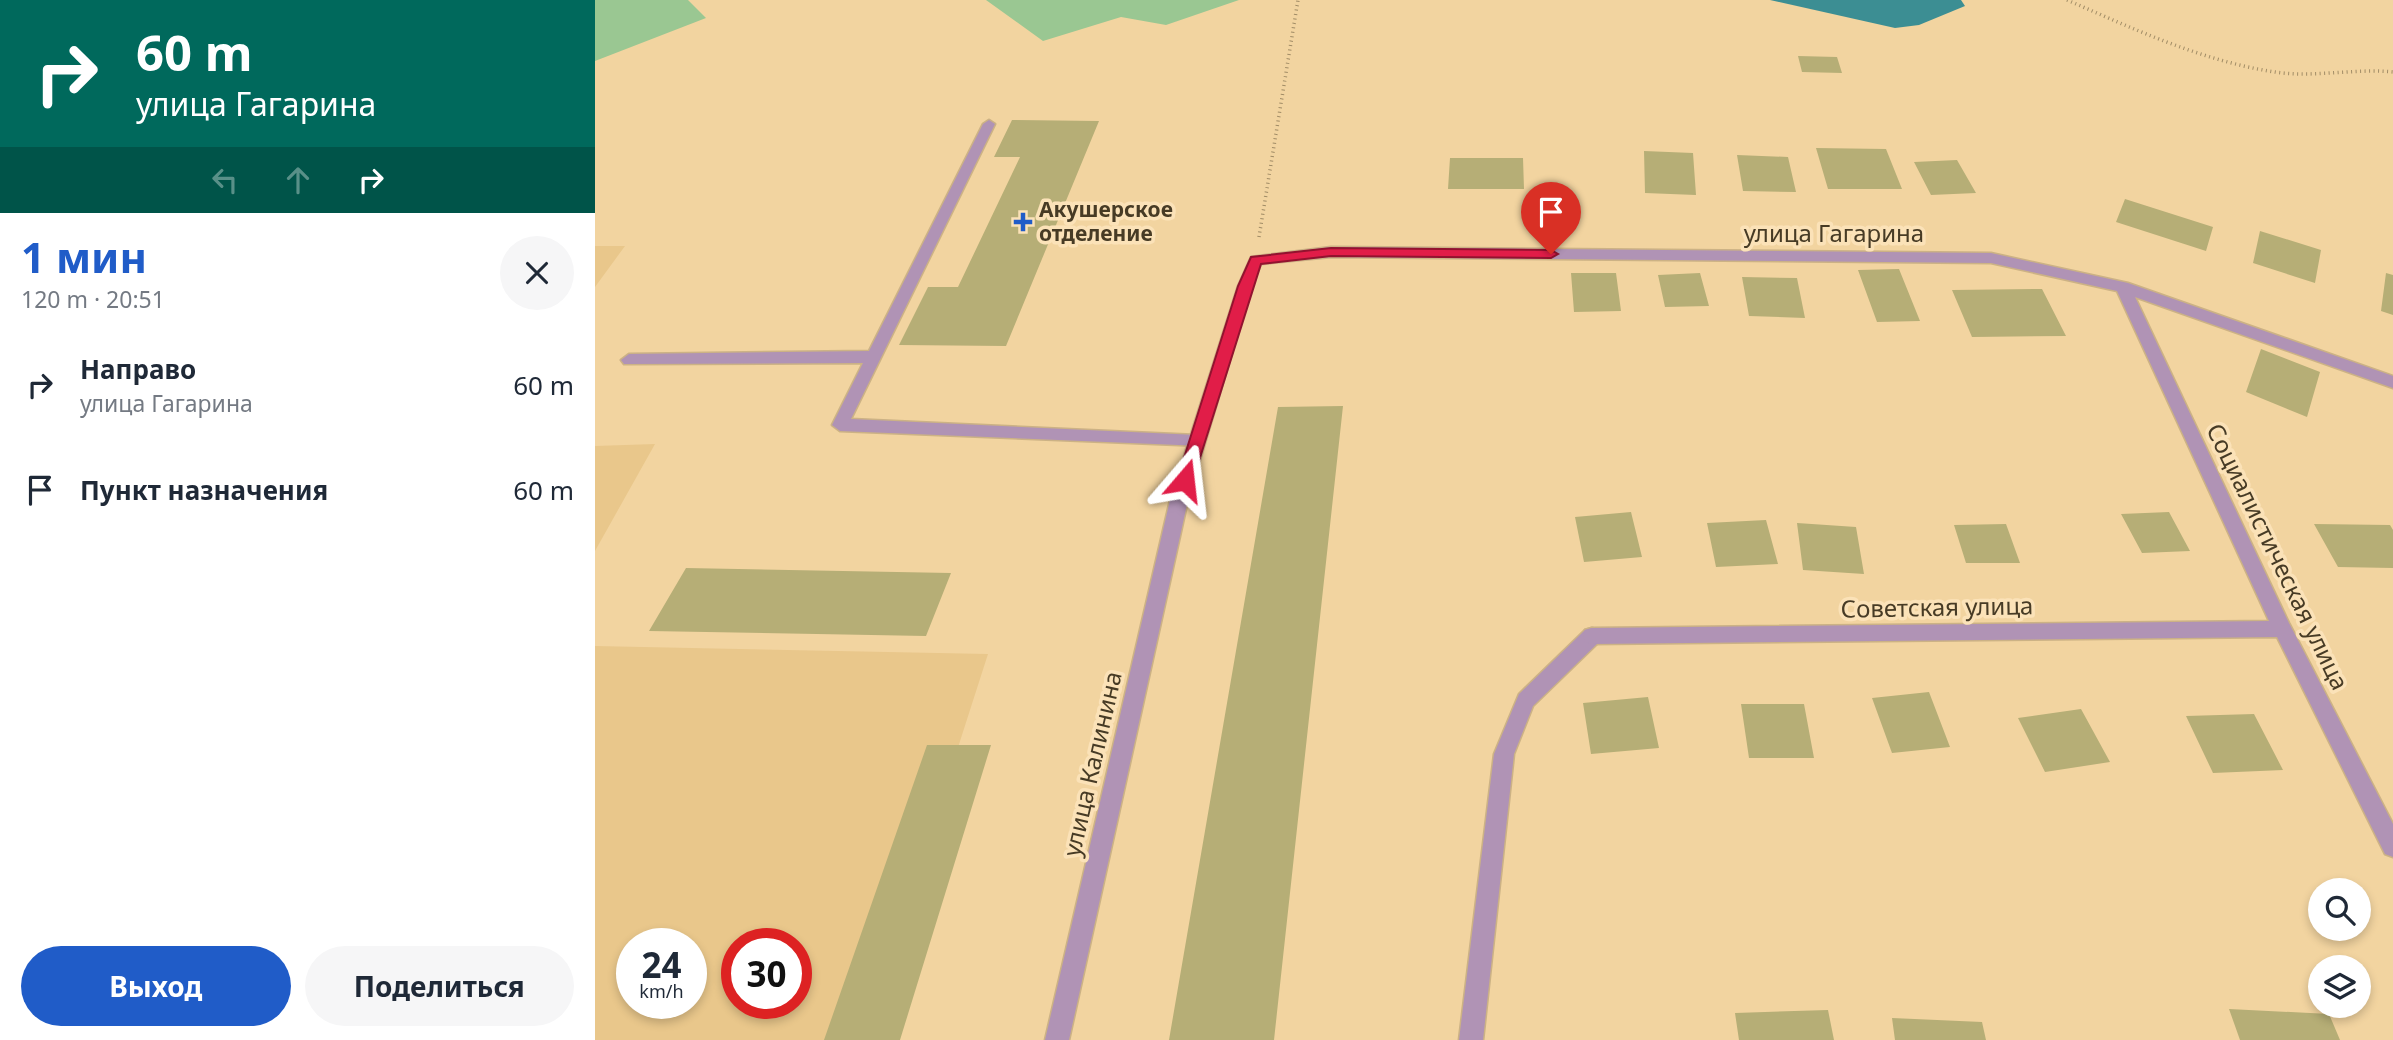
<!DOCTYPE html>
<html lang="ru">
<meta charset="utf-8">
<style>
:root{--surface:#fff;--page:#f6f6f7;--text:#1f2937;--muted:#747a83;--accent:#205cc8}
body{margin:0;font-family:"Noto Sans",sans-serif;background:var(--page);color:var(--text);height:100vh;display:flex;flex-direction:column;font-size:26px;white-space:nowrap}
*{box-sizing:border-box;margin:0}
p{font-size:23px;color:var(--muted)}
.icon{flex:none;width:38px;height:38px;fill:none;stroke:currentColor;stroke-width:2;stroke-linecap:round;stroke-linejoin:round}
.map{position:relative;flex:1;overflow:hidden}
.details{display:flex;flex-direction:column;background:var(--surface);width:595px}
.details>*{flex:none}
.banner{background:#00695c;color:#fff;overflow:hidden}
.tools{position:absolute;left:1713px;top:878px;display:grid;gap:14px}
.tools a{display:grid;place-items:center;width:63px;height:63px;border-radius:50%;background:var(--surface);box-shadow:0 4px 10px #0003;font-size:35px}
.speed{position:absolute;left:21px;top:928px;display:flex;gap:14px;font-size:35px;font-weight:700;text-align:center}
.speed>*{display:grid;place-content:center;width:91px;height:91px;border-radius:50%;background:var(--surface);box-shadow:0 4px 10px #0003;line-height:1}
.speed small{font-size:18px;font-weight:400}
.speed .limit{border:10px solid #d22;background:#fff;color:#111}
.pin{position:absolute;display:grid;place-items:center;width:60px;height:60px;color:#fff;margin:-72px -30px;border-radius:50% 50% 50% 0;rotate:-45deg;box-shadow:0 0 7px #0007}
.pin .icon{rotate:45deg}
.me{position:absolute;width:77px;margin:-38px;rotate:17deg;stroke-linejoin:round;filter:drop-shadow(0 0 5px #0008)}
.turn{display:flex;align-items:center;gap:24px;height:147px;padding:0 21px;font-size:32px}
.turn .icon{width:91px;height:91px;stroke-width:2.5}
.turn b{display:block;font-size:49px;line-height:60px}
.lanes{display:flex;align-items:center;height:66px;padding:0 21px;background:#0003;justify-content:center;gap:35px;direction:ltr}
.lanes .off{opacity:.35}
.round{display:grid;place-items:center;flex:none;width:74px;height:74px;border-radius:37px;background:var(--page)}
.head{display:flex;align-items:center;justify-content:space-between;height:119px;padding:0 21px}
h1{font-size:42px;font-weight:700;line-height:52px;color:var(--accent)}
.button{display:flex;gap:14px;margin-top:auto;padding:14px 21px}
.button a{flex:1;height:80px;border-radius:42px;background:var(--accent);color:#fff;font-size:28px;font-weight:700;line-height:80px;text-align:center}
.button a+a{background:var(--page);color:var(--text)}
ul{padding:0;list-style:none}
li{display:flex;align-items:center;gap:21px;height:105px;padding:0 21px}
li div{flex:1}
li b{display:block;font-size:26px}
li em{font-style:normal}
main{display:flex;flex:1;min-height:0}
.map>svg:first-child{display:block}
.built{fill:#e9c78b;fill-rule:evenodd}
.green{fill:#9ac792}
.water{fill:#3c8e93}
.building{fill:#b6ae76}
.lines{fill:none;stroke-linecap:round;stroke-linejoin:round}
.service-casing{stroke:#ccb285;stroke-width:3}
.minor-casing{stroke:#ccb285;stroke-width:3}
.path{stroke:#a18c66;stroke-width:3.5;stroke-dasharray:1 3.5;stroke-linecap:butt}
.service{fill:#b093b5;fill-rule:evenodd}
.minor{fill:#b093b5;fill-rule:evenodd}
.route{fill:#e11d48;stroke:#92132f;stroke-width:2}
.poi-dot{fill:#205cc8;stroke:#fbe2b8;stroke-width:2.5}
.labels{text-anchor:middle;stroke-width:7;stroke-linejoin:round;paint-order:stroke}
.far-poi-label{font-size:21px;font-weight:bold;fill:#473b25;stroke:#fbe2b8;text-anchor:start}
.street-label{font-size:24px;fill:#473b25;stroke:#fbe2b8}
</style>
<main>
<section class="details">
<div class="banner">
<div class="turn"><svg class="icon" aria-label="right" viewBox="0 0 24 24"><path d="M7 20v-9h11M14 6l5 5-5 5"/></svg><div><b>60 m</b>улица Гагарина</div></div>
<div class="lanes"><svg class="icon off" aria-label="left" viewBox="0 0 24 24"><path d="M17 20v-9H6M10 6l-5 5 5 5"/></svg><svg class="icon off" aria-label="ahead" viewBox="0 0 24 24"><path d="M12 20V5M6 11l6-6 6 6"/></svg><svg class="icon" aria-label="right" viewBox="0 0 24 24"><path d="M7 20v-9h11M14 6l5 5-5 5"/></svg></div>
</div>
<div class="head"><div><h1>1 мин</h1><p>120 m · 20:51</p></div><a class="round"><svg class="icon" aria-label="close" viewBox="0 0 24 24"><path d="M6 6l12 12M18 6L6 18"/></svg></a></div>
<ul>
<li><svg class="icon" aria-label="right" viewBox="0 0 24 24"><path d="M7 20v-9h11M14 6l5 5-5 5"/></svg><div><b>Направо</b><p>улица Гагарина</p></div><em>60 m</em></li>
<li><svg class="icon" aria-label="arrive" viewBox="0 0 24 24"><path d="M6 21V4h12l-3 4 3 4H6"/></svg><div><b>Пункт назначения</b></div><em>60 m</em></li>
</ul>
<div class="button"><a>Выход</a><a>Поделиться</a></div>
</section>
<div class="map">
<svg width="1798" height="1040" viewBox="0 0 1798 1040">
<rect width="100%" height="100%" fill="#f2d4a0"/>
<!-- built -->
<path class="built" d="M 0,246 L 30,246 L 0,287 Z
M 60,444 L 0,551 L 0,446 Z
M 0,646 L 393,654 L 269,1040 L 0,1040 ZM 37,943 L 96,943 L 96,1003 L 37,1003 ZM 142,943 L 201,943 L 201,1003 L 142,1003 Z"/>
<!-- green -->
<path class="green" d="M 0,0 L 93,0 L 111,18 L 0,61 Z
M 391,0 L 644,0 L 571,25 L 526,17 L 448,41 Z"/>
<!-- water -->
<path class="water" d="M 1175,0 L 1366,0 L 1370,6 L 1324,25 L 1300,28 Z"/>
<!-- building -->
<path class="building" d="M 1203,56 L 1242,57 L 1247,73 L 1207,72 Z
M 417,120 L 504,121 L 411,346 L 304,345 L 333,287 L 363,287 L 425,157 L 399,157 Z
M 1221,148 L 1291,149 L 1307,189 L 1233,189 Z
M 1049,151 L 1098,153 L 1101,195 L 1050,193 Z
M 1142,155 L 1193,157 L 1201,192 L 1148,191 Z
M 855,158 L 928,158 L 929,189 L 853,189 Z
M 1362,160 L 1381,193 L 1336,195 L 1319,162 Z
M 1530,199 L 1618,227 L 1611,251 L 1521,222 Z
M 1665,231 L 1726,250 L 1720,283 L 1658,263 Z
M 1304,269 L 1325,321 L 1282,322 L 1263,270 Z
M 976,273 L 1021,273 L 1026,311 L 979,312 Z
M 1105,273 L 1114,306 L 1070,307 L 1063,275 Z
M 1791,273 L 1798,275 L 1798,315 L 1786,311 Z
M 1147,277 L 1202,278 L 1210,318 L 1154,316 Z
M 1447,289 L 1471,336 L 1377,337 L 1357,290 Z
M 1666,349 L 1725,372 L 1712,417 L 1651,392 Z
M 748,406 L 679,1040 L 574,1040 L 683,407 Z
M 1036,512 L 1047,557 L 989,562 L 980,517 Z
M 1574,512 L 1595,551 L 1547,553 L 1526,514 Z
M 1171,520 L 1183,564 L 1121,567 L 1112,523 Z
M 1202,523 L 1261,527 L 1269,574 L 1208,570 Z
M 1411,524 L 1425,563 L 1371,563 L 1359,525 Z
M 1719,524 L 1795,525 L 1798,530 L 1798,568 L 1743,567 Z
M 91,568 L 356,573 L 331,636 L 54,631 Z
M 1334,692 L 1355,747 L 1297,753 L 1277,698 Z
M 1053,697 L 1064,748 L 996,754 L 988,703 Z
M 1146,704 L 1209,704 L 1219,758 L 1154,758 Z
M 1486,709 L 1515,762 L 1450,772 L 1423,718 Z
M 1659,714 L 1688,770 L 1618,773 L 1591,716 Z
M 332,745 L 396,745 L 305,1040 L 229,1040 Z
M 1634,1009 L 1734,1014 L 1745,1040 L 1645,1040 Z
M 1233,1010 L 1239,1040 L 1144,1040 L 1140,1013 Z
M 1297,1018 L 1387,1022 L 1391,1040 L 1300,1040 Z"/>
<g class="lines">
<defs>
<path id="service" d="M 394,120 L 400,124 L 256,419 L 602,435 L 610,441 L 608,446 L 245,431 L 237,425 L 268,363 L 29,364 L 26,360 L 34,354 L 274,351 L 388,124 Z
M 997,628 L 1004,630 L 1006,636 L 1004,642 L 938,706 L 919,754 L 888,1040 L 864,1040 L 899,754 L 924,694 L 990,630 Z"/>
<path id="minor" d="M 736,247 L 1396,253 L 1533,283 L 1798,376 L 1798,388 L 1540,297 L 1694,623 L 1798,824 L 1798,857 L 1790,854 L 1682,637 L 997,644 L 990,642 L 988,636 L 990,630 L 997,628 L 1674,621 L 1522,291 L 1396,263 L 736,257 L 666,264 L 657,286 L 593,500 L 474,1040 L 450,1040 L 575,500 L 643,286 L 656,257 Z"/>
</defs>
<!-- service casing -->
<use href="#service" class="service-casing"/>
<!-- minor casing -->
<use href="#minor" class="minor-casing"/>
<!-- path -->
<path class="path" d="M 1472,0 C 1539,29 1607,61 1680,72 C 1719,78 1759,68 1798,72
M 664,237 L 703,0"/>
<!-- service -->
<use href="#service" class="service"/>
<!-- minor -->
<use href="#minor" class="minor"/>
</g>
<!-- route -->
<path class="route" d="M 736,248 L 956,250 L 963,254 L 956,258 L 736,256 L 666,264 L 598,480 L 596,485 L 585,485 L 582,480 L 643,286 L 656,257 Z"/>
<!-- markers -->
<path class="poi-dot" d="M424.5 211.5h7v7h7v7h-7v7h-7v-7h-7v-7h7z"/>
<g class="labels">
<!-- far-poi labels -->
<g class="far-poi-label">
<text x="444" y="217">Акушерское<tspan x="444" dy="24">отделение</tspan></text>
</g>
<!-- street labels -->
<g class="street-label">
<text x="1239" y="242">улица Гагарина</text>
<text transform="translate(1682 557) rotate(64)" y="8">Социалистическая улица</text>
<text transform="translate(1342 608) rotate(-1)" y="8">Советская улица</text>
<text transform="translate(498 764) rotate(-77)" y="8">улица Калинина</text>
</g>
</g>
</svg>
<div class="tools">
<a><svg class="icon" aria-label="search" viewBox="0 0 24 24"><circle cx="10" cy="10" r="6"/><path d="M15 15l6 6"/></svg></a>
<a><svg class="icon" aria-label="layers" viewBox="0 0 24 24"><path d="M12 4l9 5-9 5-9-5zM3 14l9 5 9-5"/></svg></a>
</div>
<div class="speed"><div>24<small>km/h</small></div><div class="limit">30</div></div>
<div class="pin" style="left:956px;top:254px;background:#d93025"><svg class="icon" aria-label="arrive" viewBox="0 0 24 24"><path d="M6 21V4h12l-3 4 3 4H6"/></svg></div>
<svg class="me" style="left:590px;top:480px" viewBox="-20 -20 40 40"><path d="M0-17L14 15 0 8-14 15z" fill="#e11d48" stroke="#fff" stroke-width="4"/></svg>
</div>
</main>
